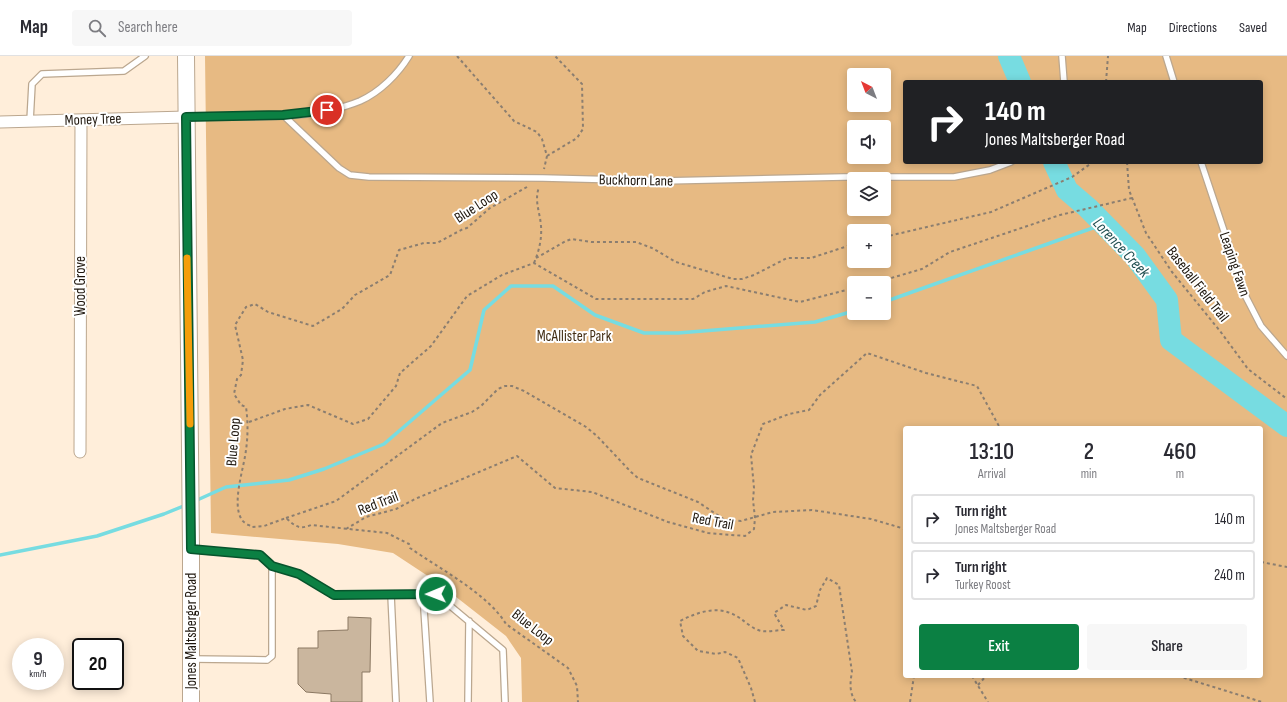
<!DOCTYPE html>
<meta charset="utf-8">
<style>
:root{--surface:#fff;--page:#f7f7f7;--text:#2b2b33;--muted:#7c7c81;--line:#e1e1e2;--accent:#0b8043}
body{margin:0;font-family:"Sofia Sans Condensed",sans-serif;background:var(--page);color:var(--text);height:100vh;display:flex;flex-direction:column;font-size:15px;white-space:nowrap}
*{box-sizing:border-box;margin:0}
p{font-size:13px;color:var(--muted)}
.icon{flex:none;width:22px;height:22px;fill:none;stroke:currentColor;stroke-width:2;stroke-linecap:round;stroke-linejoin:round}
.map{position:relative;flex:1;overflow:hidden}
.sheet{position:absolute;left:903px;top:370px;width:360px;height:252px;display:flex;flex-direction:column;background:var(--surface);border-radius:4px;box-shadow:0 2px 10px #0003}
.sheet>*{flex:none}
.banner{position:absolute;left:903px;top:24px;width:360px;height:84px;border-radius:4px;box-shadow:0 2px 10px #0003;background:#202124;color:#fff;overflow:hidden}
.needle{width:26px;rotate:318deg}
.tools{position:absolute;left:847px;top:12px;display:grid;gap:8px}
.tools a{display:grid;place-items:center;width:44px;height:44px;border-radius:4px;background:var(--surface);box-shadow:0 2px 10px #0003;font-size:20px}
.speed{position:absolute;left:12px;top:582px;display:flex;gap:8px;font-size:20px;font-weight:700;text-align:center}
.speed>*{display:grid;place-content:center;width:52px;height:52px;border-radius:50%;background:var(--surface);box-shadow:0 2px 10px #0003;line-height:1}
.speed small{font-size:10px;font-weight:400}
.speed .limit{border:2px solid #111;border-radius:6px;background:#fff;color:#111}
.pin{position:absolute;display:grid;place-items:center;width:34px;height:34px;color:#fff;margin:-17px;border:2px solid #fff;border-radius:50%;box-shadow:0 1px 4px #0007}
.me{position:absolute;width:44px;margin:-22px;rotate:269deg;stroke-linejoin:round;filter:drop-shadow(0 0 3px #0008)}
.turn{display:flex;align-items:center;gap:14px;height:84px;padding:0 16px;font-size:18px}
.turn .icon{width:52px;height:52px;stroke-width:2.5}
.turn b{display:block;font-size:28px;line-height:34px}
.eta{display:flex;justify-content:space-evenly;align-items:center;height:68px;text-align:center}
.eta b{font-size:24px;font-weight:600;line-height:28px}
.button{display:flex;gap:8px;margin-top:auto;padding:8px 16px}
.button a{flex:1;height:46px;border-radius:4px;background:var(--accent);color:#fff;font-size:16px;font-weight:600;line-height:46px;text-align:center}
.button a+a{background:var(--page);color:var(--text)}
ul{padding:0;list-style:none}
li{display:flex;align-items:center;gap:12px;height:50px;margin:0 8px 6px;padding:0 8px;border:2px solid var(--line);border-radius:4px}
li div{flex:1}
li b{display:block;font-size:15px}
li em{font-style:normal}
header{display:flex;align-items:center;gap:24px;box-sizing:border-box;height:56px;padding:0 20px;background:var(--surface);border-bottom:1px solid var(--line)}
header strong{font-size:19px}
nav{display:flex;gap:22px;margin-inline-start:auto;font-size:14px}
.search{width:280px;height:36px;background:var(--page);display:flex;align-items:center;gap:10px;box-sizing:border-box;padding:0 14px;border-radius:4px;color:var(--muted);font-size:15px}
.map>svg:first-child{display:block}
.green{fill:#e7ba83;fill-rule:evenodd}
.lines{fill:none;stroke-linecap:round;stroke-linejoin:round}
.stream{stroke:#77dce1;stroke-width:3.5}
.river{stroke:#77dce1;stroke-width:22}
.building{fill:#cab69e;stroke:#8b7862}
.lane-casing{stroke:#bba78f;stroke-width:8}
.street-casing{stroke:#bba78f;stroke-width:13}
.secondary-casing{stroke:#bba78f;stroke-width:18}
.path{stroke:#8b7e70;stroke-width:2;stroke-dasharray:3 3;stroke-linecap:butt}
.lane{stroke:#fff;stroke-width:5.5}
.street{stroke:#fff;stroke-width:11}
.secondary{stroke:#fff;stroke-width:16}
.route-casing{stroke:#07532c;stroke-width:10}
.route{stroke:#0b8043;stroke-width:7}
.slow{stroke:#f59e0b;stroke-width:7}
.labels{text-anchor:middle;stroke-width:4;stroke-linejoin:round;paint-order:stroke}
.street-label{font-size:15px;fill:#1e160d;stroke:#fff}
.park-label{font-size:15px;fill:#432e14;stroke:#fff}
.water-label{font-size:16px;font-style:italic;fill:#204e50;stroke:#fff}
</style>
<header>
<strong>Map</strong>
<div class="search"><svg class="icon" aria-label="search" viewBox="0 0 24 24"><circle cx="10" cy="10" r="6"/><path d="M15 15l6 6"/></svg>Search here</div>
<nav><a>Map</a><a>Directions</a><a>Saved</a></nav>
</header>
<div class="map">
<svg width="1287" height="646" viewBox="0 0 1287 646">
<rect width="100%" height="100%" fill="#ffeeda"/>
<!-- green -->
<path class="green" d="M 205,0 L 1287,0 L 1287,646 L 522,646 L 521,602 L 506,580 L 437,526 L 393,497 L 338,488 L 211,477 ZM 854,19 L 884,19 L 884,49 L 854,49 ZM 905,26 L 1261,26 L 1261,106 L 905,106 ZM 854,71 L 884,71 L 884,101 L 854,101 ZM 854,123 L 884,123 L 884,153 L 854,153 ZM 854,175 L 884,175 L 884,205 L 854,205 ZM 854,227 L 884,227 L 884,257 L 854,257 ZM 905,372 L 1261,372 L 1261,620 L 905,620 Z"/>
<g class="lines">
<!-- stream -->
<path class="stream" d="M 884,246 L 1104,168
M 195,445 L 226,431 L 289,424 L 324,413 L 384,388 L 470,314 L 484,254 L 511,230 L 553,230 L 595,259 L 644,277 L 678,277 L 815,266 L 854,255
M 0,499 L 97,480 L 164,458 L 186,449"/>
<!-- river -->
<path class="river" d="M 1009,0 L 1020,26
M 1054,106 L 1067,134 L 1088,152 L 1135,200 L 1167,244 L 1171,284 L 1287,370"/>
</g>
<!-- building -->
<path class="building" d="M 348,561 L 371,562 L 370,616 L 362,616 L 362,646 L 331,646 L 331,638 L 306,636 L 298,628 L 298,592 L 318,592 L 318,575 L 348,574 Z"/>
<g class="lines">
<defs>
<path id="lane" d="M 1062,0 L 1064,26
M 1166,0 L 1174,26
M 283,59 L 339,112 L 350,119 L 369,121 L 543,122 L 662,125 L 844,121 L 954,121 L 990,114 L 1011,106
M 187,61 C 241,60 309,66 360,45 C 380,36 398,18 409,0
M 30,65 L 32,28 L 42,18 L 124,15 L 145,0
M 1201,106 L 1246,241 L 1261,270 L 1287,300
M 193,494 L 260,499 L 272,510 L 299,518 L 334,539 L 436,538 L 503,594 L 505,646
M 423,538 L 430,646
M 391,539 L 396,646
M 193,603 L 267,604 L 272,600 L 272,510
M 468,646 L 469,565"/>
<path id="street" d="M 0,66 L 186,61
M 80,396 L 81,64"/>
<path id="secondary" d="M 186,0 L 191,493 L 191,646"/>
</defs>
<!-- lane casing -->
<use href="#lane" class="lane-casing"/>
<!-- street casing -->
<use href="#street" class="street-casing"/>
<!-- secondary casing -->
<use href="#secondary" class="secondary-casing"/>
<!-- path -->
<path class="path" d="M 457,0 L 514,65 L 537,76 L 542,83 L 547,100 L 544,113
M 1106,26 L 1108,0
M 547,100 L 577,82 L 583,73 L 582,28 L 555,0
M 1127,106 L 1129,134 L 1146,177 L 1172,216 L 1220,275 L 1248,313 L 1287,343
M 527,131 L 490,152 L 467,172 L 463,173 L 437,187 L 424,187 L 399,194 L 390,219 L 355,239 L 342,253 L 313,270 L 268,256 L 255,248 L 246,251 L 235,269 L 243,304 L 241,319 L 237,323 L 234,338 L 241,349 L 246,351 C 248,365 248,380 246,394 C 244,412 231,448 242,464 C 244,467 249,469 252,471 L 264,470 L 286,462 C 295,470 299,474 311,469 L 387,477 L 409,488 L 410,492 C 440,513 488,538 506,568 L 568,612 L 577,630 L 578,646
M 884,181 L 991,156 L 1072,121 L 1093,106
M 536,202 L 566,185 L 572,183 L 591,186 L 636,186 L 652,192 L 676,206 L 733,223 L 742,223 L 754,219 L 787,202 L 811,202 L 854,188
M 534,207 C 539,195 542,183 541,170 C 540,156 534,145 539,131
M 874,227 L 922,213 L 950,196 L 1060,159 L 1132,142
M 249,366 L 285,353 L 308,349 L 353,368 L 368,363 L 396,330 L 400,317 L 431,290 L 467,240 L 502,219 L 534,207 L 596,243 L 693,243 L 705,236 L 726,230 L 800,246 L 854,232
M 286,462 L 336,445 L 442,367 L 472,356 L 481,350 L 498,333 L 505,330 L 512,330 L 524,335 L 586,371 L 597,380 L 631,416 L 638,422 L 698,446 L 725,464 L 741,465 L 773,456 L 812,454 L 871,463 L 905,473
M 346,473 L 366,461 L 396,453 L 415,443 L 517,400 L 555,432 L 592,436 L 668,466 L 708,477 L 745,480 L 754,473 L 755,462 L 753,444 L 754,432 L 751,399 L 763,368 L 789,358 L 809,354 L 820,339 L 867,297 L 926,317 L 977,330 L 1000,372
M 1261,506 L 1287,511
M 972,620 L 988,646
M 1178,620 L 1262,646
M 978,629 L 986,620
M 755,646 L 751,632 L 738,602 L 725,596 L 716,598 L 698,595 L 683,580 L 680,565 C 700,555 721,548 741,563 C 747,567 754,574 762,575 C 769,576 777,574 784,574 L 774,557 L 786,549 L 807,554 L 816,550 L 820,534 L 827,522 L 839,529 L 852,616 C 850,626 849,637 856,646
M 910,646 L 914,620"/>
<!-- lane -->
<use href="#lane" class="lane"/>
<!-- street -->
<use href="#street" class="street"/>
<!-- secondary -->
<use href="#secondary" class="secondary"/>
</g>
<g class="lines">
<defs>
<path id="route" d="M 327,54 L 283,59 L 186,61 L 191,493 L 260,499 L 272,510 L 299,518 L 334,539 L 436,538"/>
</defs>
<!-- route casing -->
<use href="#route" class="route-casing"/>
<!-- route -->
<use href="#route" class="route"/>
<!-- slow -->
<path class="slow" d="M 187,202 L 190,368"/>
</g>
<g class="labels">
<!-- street labels -->
<g class="street-label">
<text transform="translate(93 63) rotate(-2)" y="5">Money Tree</text>
<text transform="translate(636 124) rotate(1)" y="5">Buckhorn Lane</text>
<text transform="translate(476 150) rotate(-33)" y="5">Blue Loop</text>
<text transform="translate(1235 208) rotate(71)" y="5">Leaping Fawn</text>
<text transform="translate(1198 228) rotate(52)" y="5">Baseball Field Trail</text>
<text transform="translate(80 230) rotate(-90)" y="5">Wood Grove</text>
<text transform="translate(233 386) rotate(-85)" y="5">Blue Loop</text>
<text transform="translate(378 447) rotate(-21)" y="5">Red Trail</text>
<text transform="translate(713 465) rotate(11)" y="5">Red Trail</text>
<text transform="translate(533 571) rotate(38)" y="5">Blue Loop</text>
<text transform="translate(191 575) rotate(-90)" y="5">Jones Maltsberger Road</text>
</g>
<!-- park labels -->
<g class="park-label">
<text x="574" y="285">McAllister Park</text>
</g>
<!-- water labels -->
<g class="water-label">
<text transform="translate(1122 191) rotate(47)" y="6">Lorence Creek</text>
</g>
</g>
</svg>
<div class="tools">
<a><svg class="needle" viewBox="-14 -14 28 28"><path d="M0-13l5 13h-10z" fill="#e53935"/><path d="M0 13l5-13h-10z" fill="#7c7c81"/></svg></a>
<a><svg class="icon" aria-label="sound" viewBox="0 0 24 24"><path d="M4 9h4l5-4v14l-5-4H4zM17 9q2 3 0 6"/></svg></a>
<a><svg class="icon" aria-label="layers" viewBox="0 0 24 24"><path d="M12 4l9 5-9 5-9-5zM3 14l9 5 9-5"/></svg></a>
<a>+</a>
<a>−</a>
</div>
<div class="speed"><div>9<small>km/h</small></div><div class="limit">20</div></div>
<div class="pin" style="left:327px;top:54px;background:#d93025"><svg class="icon" aria-label="arrive" viewBox="0 0 24 24"><path d="M6 21V4h12l-3 4 3 4H6"/></svg></div>
<svg class="me" style="left:436px;top:538px" viewBox="-20 -20 40 40"><circle r="17" fill="#0b8043" stroke="#fff" stroke-width="3"/><path d="M0-11L8 9 0 5-8 9z" fill="#fff"/></svg>
<div class="banner">
<div class="turn"><svg class="icon" aria-label="right" viewBox="0 0 24 24"><path d="M7 20v-9h11M14 6l5 5-5 5"/></svg><div><b>140 m</b>Jones Maltsberger Road</div></div>
</div>
<section class="sheet">
<div class="eta">
<div><b>13:10</b><p>Arrival</p></div>
<div><b>2</b><p>min</p></div>
<div><b>460</b><p>m</p></div>
</div>
<ul>
<li><svg class="icon" aria-label="right" viewBox="0 0 24 24"><path d="M7 20v-9h11M14 6l5 5-5 5"/></svg><div><b>Turn right</b><p>Jones Maltsberger Road</p></div><em>140 m</em></li>
<li><svg class="icon" aria-label="right" viewBox="0 0 24 24"><path d="M7 20v-9h11M14 6l5 5-5 5"/></svg><div><b>Turn right</b><p>Turkey Roost</p></div><em>240 m</em></li>
</ul>
<div class="button"><a>Exit</a><a>Share</a></div>
</section>
</div>
